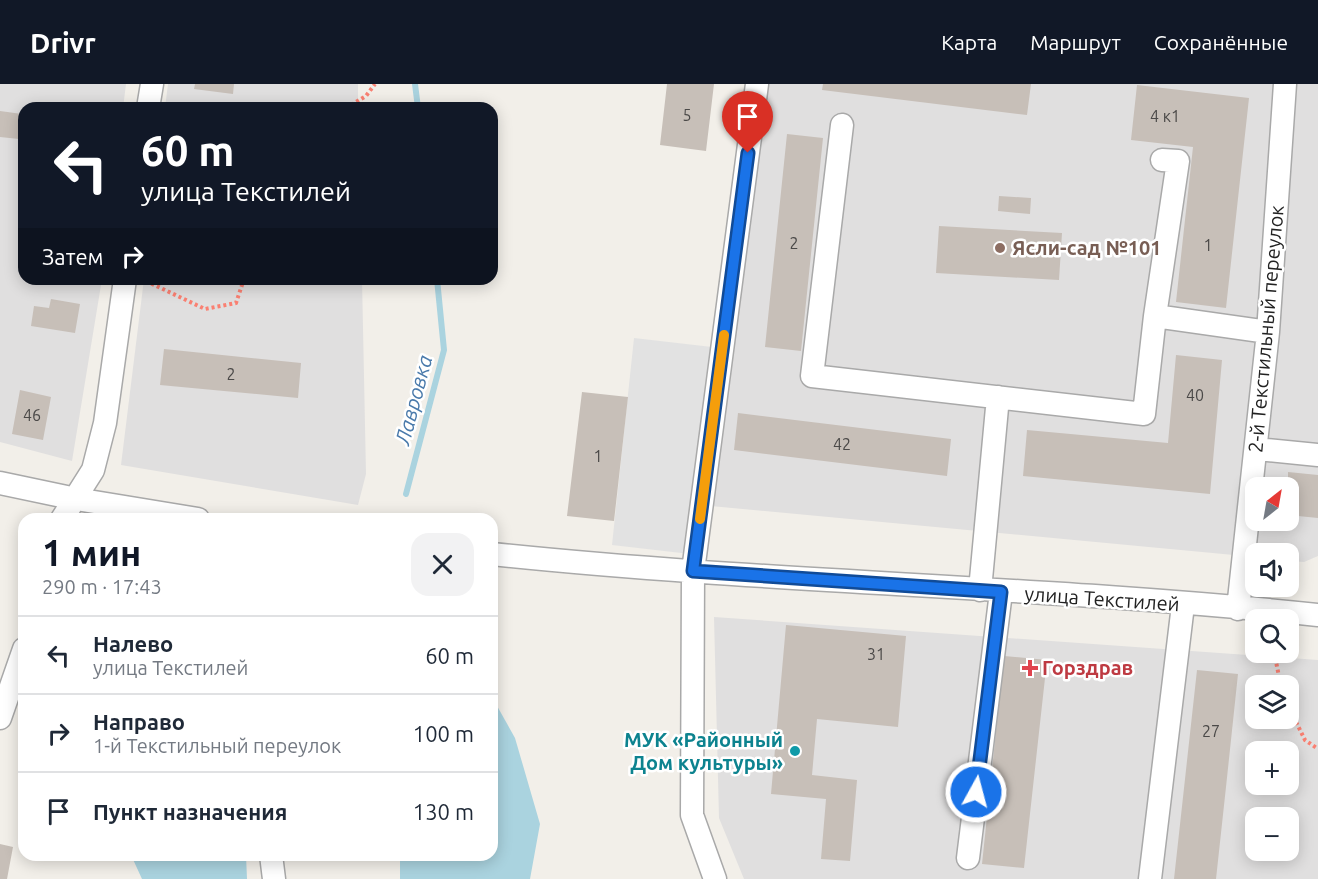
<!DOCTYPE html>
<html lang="ru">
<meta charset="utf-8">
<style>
:root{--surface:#fff;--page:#f2f2f3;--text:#1f2937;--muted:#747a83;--line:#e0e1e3;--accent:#111827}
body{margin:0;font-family:Ubuntu,sans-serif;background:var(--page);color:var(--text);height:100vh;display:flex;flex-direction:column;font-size:22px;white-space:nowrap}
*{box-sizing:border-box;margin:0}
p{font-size:20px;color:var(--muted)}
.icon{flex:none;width:33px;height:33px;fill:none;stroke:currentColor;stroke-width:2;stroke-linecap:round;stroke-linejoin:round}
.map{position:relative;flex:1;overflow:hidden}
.sheet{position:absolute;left:18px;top:429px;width:480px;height:348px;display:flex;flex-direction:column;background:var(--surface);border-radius:18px;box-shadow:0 3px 15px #0003}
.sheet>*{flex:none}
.hud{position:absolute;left:18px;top:18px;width:480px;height:183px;border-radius:18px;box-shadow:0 3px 15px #0003;background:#111827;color:#fff;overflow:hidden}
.needle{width:39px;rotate:31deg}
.fabs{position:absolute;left:1245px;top:393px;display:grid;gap:12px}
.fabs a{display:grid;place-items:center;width:54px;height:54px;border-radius:12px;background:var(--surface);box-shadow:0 3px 15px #0003;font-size:30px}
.pin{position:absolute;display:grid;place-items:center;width:51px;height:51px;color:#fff;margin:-62px -26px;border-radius:50% 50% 50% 0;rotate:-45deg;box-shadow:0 0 6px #0007}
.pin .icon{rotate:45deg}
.me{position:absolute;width:66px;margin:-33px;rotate:7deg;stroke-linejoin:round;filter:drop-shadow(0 0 4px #0008)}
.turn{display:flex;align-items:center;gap:21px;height:126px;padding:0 24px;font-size:27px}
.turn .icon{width:78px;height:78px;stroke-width:2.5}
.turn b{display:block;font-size:42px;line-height:51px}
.then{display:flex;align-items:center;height:57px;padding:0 24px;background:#0003;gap:12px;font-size:22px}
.round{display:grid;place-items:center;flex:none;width:63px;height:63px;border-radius:18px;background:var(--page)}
.overview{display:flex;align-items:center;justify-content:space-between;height:102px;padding:0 24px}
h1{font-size:36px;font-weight:700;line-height:45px;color:var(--accent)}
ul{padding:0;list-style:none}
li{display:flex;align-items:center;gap:18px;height:78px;padding:0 24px;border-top:2px solid var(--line)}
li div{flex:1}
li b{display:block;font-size:22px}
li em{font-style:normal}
header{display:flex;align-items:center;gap:36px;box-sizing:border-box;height:84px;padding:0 30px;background:var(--accent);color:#fff}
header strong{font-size:28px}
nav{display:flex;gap:33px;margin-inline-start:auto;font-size:21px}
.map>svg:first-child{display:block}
.residential{fill:#e0dfdf;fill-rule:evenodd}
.parking{fill:#e2e2e2}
.water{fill:#aad3df}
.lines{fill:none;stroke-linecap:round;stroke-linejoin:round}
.stream{stroke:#aad3df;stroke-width:6}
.building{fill:#c7bfb8}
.minor-casing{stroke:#a9a9a9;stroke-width:25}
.path{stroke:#fa8072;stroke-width:4;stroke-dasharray:3 3;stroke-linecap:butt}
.minor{stroke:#fff;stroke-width:22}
.route-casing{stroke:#114b97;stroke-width:15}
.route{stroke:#1a73e8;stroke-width:10}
.slow{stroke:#f59e0b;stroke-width:10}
.education-dot{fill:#8d6e63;stroke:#fff;stroke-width:2}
.health-dot{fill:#e0444e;stroke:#fff;stroke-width:2}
.culture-dot{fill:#0f9aa8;stroke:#fff;stroke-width:2}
.labels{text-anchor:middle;stroke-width:5;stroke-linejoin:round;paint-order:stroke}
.number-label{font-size:16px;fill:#4b4948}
.education-label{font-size:20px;font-weight:bold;fill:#785e54;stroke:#fff;text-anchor:start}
.street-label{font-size:20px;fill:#222;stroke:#fff}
.health-label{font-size:20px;font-weight:bold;fill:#be3a42;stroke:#fff;text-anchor:start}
.culture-label{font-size:20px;font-weight:bold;fill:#0d838f;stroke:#fff;text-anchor:end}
.water-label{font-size:21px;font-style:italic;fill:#4a7aab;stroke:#fff}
</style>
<header>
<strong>Drivr</strong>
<nav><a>Карта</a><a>Маршрут</a><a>Сохранённые</a></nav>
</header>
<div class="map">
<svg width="1318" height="795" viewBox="0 0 1318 795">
<rect width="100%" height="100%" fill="#f2efe9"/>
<!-- residential -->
<path class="residential" d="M 0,0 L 126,0 L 123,24 L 24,24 L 24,195 L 102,195 L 72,377 L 0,358 Z
M 168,0 L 358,0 L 358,24 L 165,24 Z
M 762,0 L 1318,0 L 1318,472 L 1304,478 L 1289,477 L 1288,470 L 1256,470 L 1255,473 L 700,421 ZM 1256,404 L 1288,404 L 1288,436 L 1256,436 Z
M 144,195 L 362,195 L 366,390 L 358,421 L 121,381 Z
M 714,533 L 1318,576 L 1318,795 L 744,795 L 719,734 ZM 1256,602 L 1288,602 L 1288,634 L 1256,634 ZM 1256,668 L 1288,668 L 1288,700 L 1256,700 ZM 1256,734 L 1288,734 L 1288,766 L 1256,766 Z"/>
<!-- parking -->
<path class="parking" d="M 634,254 L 712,263 L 690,470 L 612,461 Z"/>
<!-- water -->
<path class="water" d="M 492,613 L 515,654 L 540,740 L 530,795 L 400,795 L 400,771 L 492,771 Z
M 131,771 L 246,771 L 247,795 L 142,795 Z"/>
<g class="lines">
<!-- stream -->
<path class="stream" d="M 415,0 L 418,24
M 406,410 L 444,266 L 437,195"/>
</g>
<!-- building -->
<path class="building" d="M 195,0 L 234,0 L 233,10 L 194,5 Z
M 667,0 L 714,0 L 706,67 L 660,61 Z
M 823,0 L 1031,0 L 1027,31 L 822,6 Z
M 1137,1 L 1249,14 L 1226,224 L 1176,218 L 1193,63 L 1131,56 Z
M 0,27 L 22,30 L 19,55 L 0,53 Z
M 787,50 L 823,54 L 801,267 L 765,263 Z
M 999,112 L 1031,114 L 1030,130 L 998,127 Z
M 939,142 L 1062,149 L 1059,196 L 936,189 Z
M 51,215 L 80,220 L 75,249 L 31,242 L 34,222 L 49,224 Z
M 164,265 L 301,279 L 298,314 L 160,301 Z
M 1176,271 L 1222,276 L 1210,410 L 1023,392 L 1027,346 L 1168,359 Z
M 20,306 L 51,313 L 43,356 L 12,350 Z
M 582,308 L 628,313 L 614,437 L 567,432 Z
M 738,329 L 951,355 L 947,392 L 734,366 Z
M 1288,388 L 1318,391 L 1318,434 L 1288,431 Z
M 786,541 L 906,552 L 898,643 L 817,635 L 812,691 L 857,696 L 850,777 L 821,775 L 826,715 L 771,710 Z
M 1004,572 L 1047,576 L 1024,784 L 982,780 Z
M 1197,586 L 1238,590 L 1226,703 L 1216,795 L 1174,795 Z
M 0,760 L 13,763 L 7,795 L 0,795 Z"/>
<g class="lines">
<defs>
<path id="minor" d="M 148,24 L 152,0
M 842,41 L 812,292 L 1144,330 L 1155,232
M 1162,76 L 1178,77 L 1155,232 L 1268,248
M 1257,365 L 1318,371
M 0,399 L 76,415 L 198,435
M 62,435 L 93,386 L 105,339 L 125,195
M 492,470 C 767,499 1043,502 1318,531
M 980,506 L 998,313
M 1238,525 L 1268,248 L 1285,0
M 0,634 L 24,565
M 271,771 L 274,795
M 968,774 L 1001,508
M 715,795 L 692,731 L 693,487 L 757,0
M 1150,795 L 1183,521"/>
</defs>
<!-- minor casing -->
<use href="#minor" class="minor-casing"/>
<!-- path -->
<path class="path" d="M 346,24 L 366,12 L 375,0
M 146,197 L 205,225 L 236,219 L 244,195
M 1274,568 L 1281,602
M 1288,622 L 1305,656 L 1318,665"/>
<!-- minor -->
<use href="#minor" class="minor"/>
</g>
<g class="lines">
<defs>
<path id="route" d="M 748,69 L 693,487 L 1001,508 L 976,708"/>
</defs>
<!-- route casing -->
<use href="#route" class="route-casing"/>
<!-- route -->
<use href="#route" class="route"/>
<!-- slow -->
<path class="slow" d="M 700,435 L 724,251"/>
</g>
<!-- markers -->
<circle class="education-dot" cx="1000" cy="164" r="6"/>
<path class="health-dot" d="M1027 575h6v6h6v6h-6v6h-6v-6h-6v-6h6z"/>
<circle class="culture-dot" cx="795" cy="667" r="6"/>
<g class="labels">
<!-- number labels -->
<g class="number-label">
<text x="687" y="37">5</text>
<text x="1165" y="38">4 к1</text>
<text x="794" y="165">2</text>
<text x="1208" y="167">1</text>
<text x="231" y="296">2</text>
<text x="1195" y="317">40</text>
<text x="32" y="337">46</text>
<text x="842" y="366">42</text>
<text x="598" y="378">1</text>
<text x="876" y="576">31</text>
<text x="1211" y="653">27</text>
</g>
<!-- education labels -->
<g class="education-label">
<text x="1012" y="171">Ясли-сад №101</text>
</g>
<!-- street labels -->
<g class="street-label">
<text transform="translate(1266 245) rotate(-85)" y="7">2-й Текстильный переулок</text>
<text transform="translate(1102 515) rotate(4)" y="7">улица Текстилей</text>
</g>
<!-- health labels -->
<g class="health-label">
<text x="1042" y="591">Горздрав</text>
</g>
<!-- culture labels -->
<g class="culture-label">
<text x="783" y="663">МУК «Районный<tspan x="783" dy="23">Дом культуры»</tspan></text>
</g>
<!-- water labels -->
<g class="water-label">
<text transform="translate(414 316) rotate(-75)" y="7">Лавровка</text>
</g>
</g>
</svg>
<div class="fabs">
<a><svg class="needle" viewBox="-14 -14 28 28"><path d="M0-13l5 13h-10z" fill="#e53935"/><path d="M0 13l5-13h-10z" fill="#747a83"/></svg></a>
<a><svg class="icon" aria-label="sound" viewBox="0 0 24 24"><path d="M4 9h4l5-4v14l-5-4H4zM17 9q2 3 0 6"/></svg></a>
<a><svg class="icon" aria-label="search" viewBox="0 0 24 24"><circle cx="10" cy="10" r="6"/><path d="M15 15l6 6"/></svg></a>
<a><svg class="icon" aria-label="layers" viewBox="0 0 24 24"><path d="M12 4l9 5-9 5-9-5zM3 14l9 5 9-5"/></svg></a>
<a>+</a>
<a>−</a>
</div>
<div class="pin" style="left:748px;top:69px;background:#d93025"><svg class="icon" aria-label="arrive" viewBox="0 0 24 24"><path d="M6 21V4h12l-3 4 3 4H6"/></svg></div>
<svg class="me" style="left:976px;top:708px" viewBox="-20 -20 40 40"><circle r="17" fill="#1a73e8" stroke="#fff" stroke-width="3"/><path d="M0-11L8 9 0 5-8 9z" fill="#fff"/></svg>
<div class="hud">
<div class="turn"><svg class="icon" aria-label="left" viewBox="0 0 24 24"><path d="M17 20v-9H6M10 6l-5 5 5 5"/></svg><div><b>60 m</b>улица Текстилей</div></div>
<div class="then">Затем<svg class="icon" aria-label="right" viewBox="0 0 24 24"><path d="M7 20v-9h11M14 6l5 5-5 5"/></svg></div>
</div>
<section class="sheet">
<div class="overview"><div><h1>1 мин</h1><p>290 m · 17:43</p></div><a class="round"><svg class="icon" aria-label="close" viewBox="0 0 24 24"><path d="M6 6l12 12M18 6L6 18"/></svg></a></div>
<ul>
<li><svg class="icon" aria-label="left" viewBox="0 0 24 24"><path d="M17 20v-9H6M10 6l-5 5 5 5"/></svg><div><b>Налево</b><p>улица Текстилей</p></div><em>60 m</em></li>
<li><svg class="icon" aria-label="right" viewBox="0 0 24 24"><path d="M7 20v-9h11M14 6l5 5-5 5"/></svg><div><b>Направо</b><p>1-й Текстильный переулок</p></div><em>100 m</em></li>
<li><svg class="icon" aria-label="arrive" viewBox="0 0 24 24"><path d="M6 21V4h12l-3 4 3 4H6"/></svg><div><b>Пункт назначения</b></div><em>130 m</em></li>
</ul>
</section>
</div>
